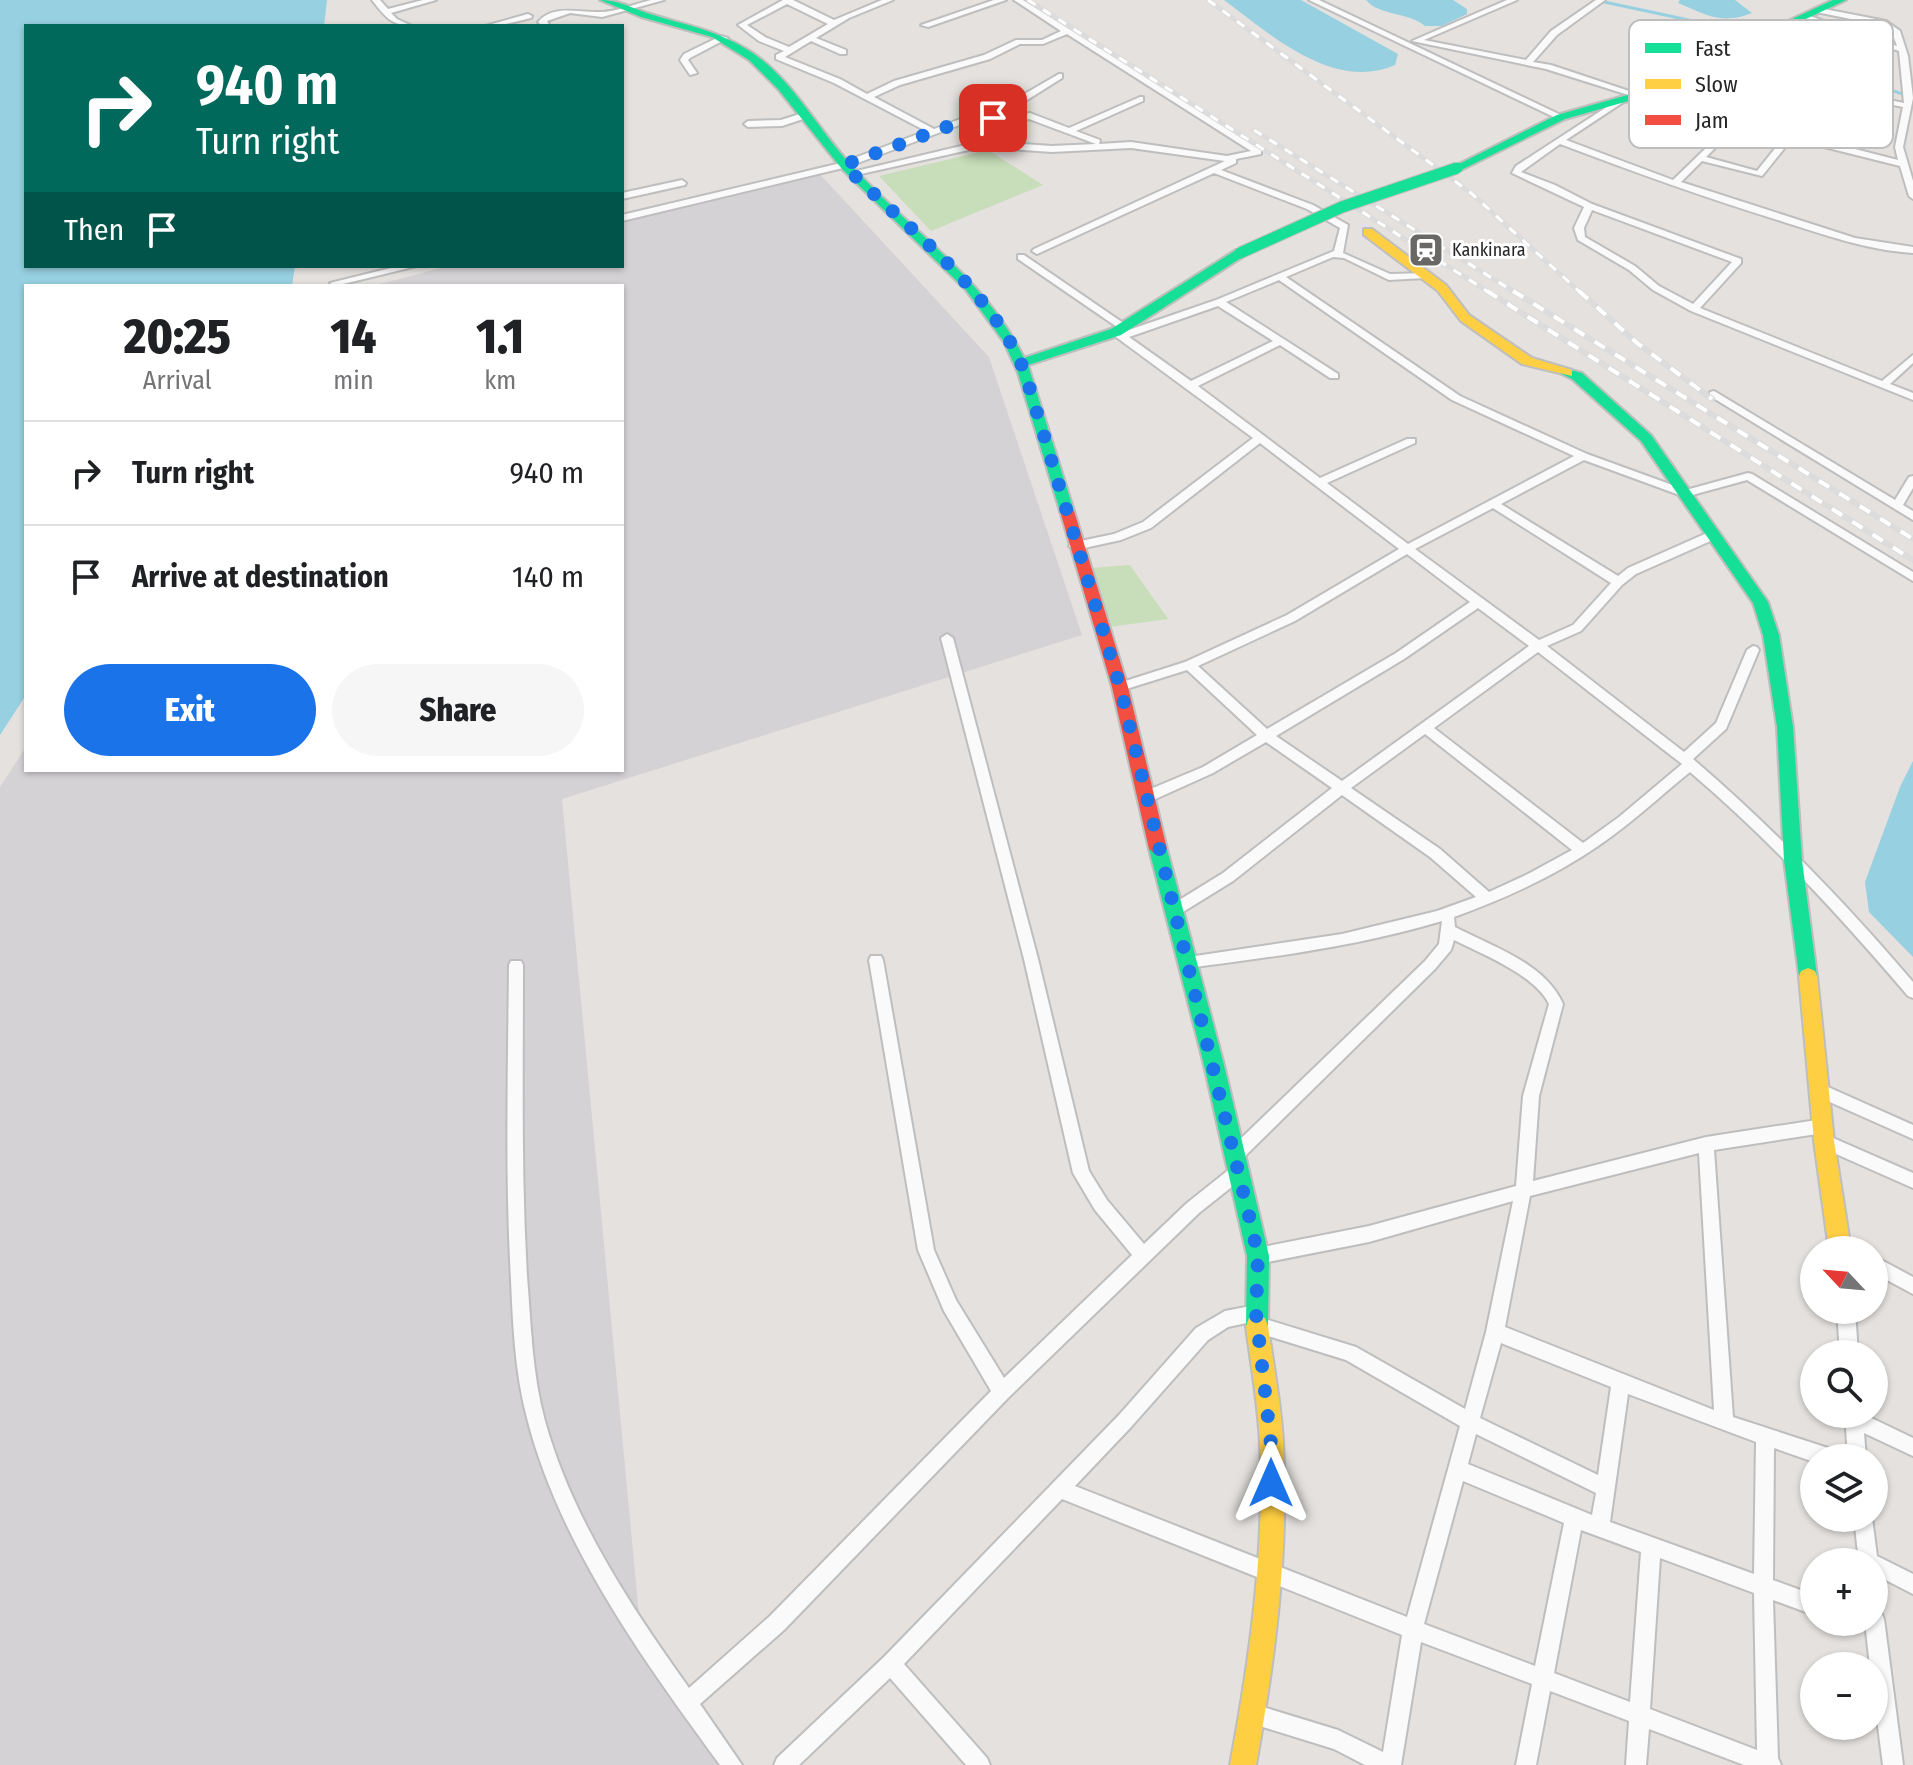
<!DOCTYPE html>
<meta charset="utf-8">
<style>
:root{--surface:#fff;--page:#f6f6f6;--text:#202124;--muted:#757577;--line:#e0e0e0;--accent:#1a73e8}
body{margin:0;font-family:"Fira Sans Condensed",sans-serif;background:var(--page);color:var(--text);height:100vh;display:flex;flex-direction:column;font-size:30px;white-space:nowrap}
*{box-sizing:border-box;margin:0}
p{font-size:26px;color:var(--muted)}
.icon{flex:none;width:44px;height:44px;fill:none;stroke:currentColor;stroke-width:2;stroke-linecap:round;stroke-linejoin:round}
.map{position:relative;flex:1;overflow:hidden}
.details{position:absolute;left:24px;top:284px;width:600px;height:488px;display:flex;flex-direction:column;background:var(--surface);border-radius:0px;box-shadow:0 2px 6px #0004}
.details>*{flex:none}
.guide{position:absolute;left:24px;top:24px;width:600px;height:244px;border-radius:0px;box-shadow:0 2px 6px #0004;background:#00695c;color:#fff;overflow:hidden}
.needle{width:52px;rotate:296deg}
.fabs{position:absolute;left:1800px;top:1236px;display:grid;gap:16px}
.fabs a{display:grid;place-items:center;width:88px;height:88px;border-radius:50%;background:var(--surface);box-shadow:0 2px 6px #0004;font-size:40px}
.pin{position:absolute;display:grid;place-items:center;width:68px;height:68px;color:#fff;margin:-34px;border-radius:16px;box-shadow:0 4px 12px #0006}
.me{position:absolute;width:88px;margin:-44px;rotate:0deg;stroke-linejoin:round;filter:drop-shadow(0 0 6px #0008)}
.turn{display:flex;align-items:center;gap:28px;height:168px;padding:0 40px;font-size:36px}
.turn .icon{width:104px;height:104px;stroke-width:2.5}
.turn b{display:block;font-size:56px;line-height:68px}
.then{display:flex;align-items:center;height:76px;padding:0 40px;background:#0003;gap:16px;font-size:30px}
.eta{display:flex;justify-content:space-evenly;align-items:center;height:136px;text-align:center}
.eta b{font-size:48px;font-weight:800;line-height:56px}
.cta{display:flex;gap:16px;margin-top:auto;padding:16px 40px}
.cta a{flex:1;height:92px;border-radius:48px;background:var(--accent);color:#fff;font-size:32px;font-weight:800;line-height:92px;text-align:center}
.cta a+a{background:var(--page);color:var(--text)}
ul{padding:0;list-style:none}
li{display:flex;align-items:center;gap:24px;height:104px;padding:0 40px;border-top:2px solid var(--line)}
li div{flex:1}
li b{display:block;font-size:30px}
li em{font-style:normal}
.map>svg:first-child{display:block}
.industrial{fill:#d5d2d5}
.green{fill:#c8ddb9}
.water{fill:#97d0e0}
.lines{fill:none;stroke-linecap:round;stroke-linejoin:round}
.stream{stroke:#97d0e0;stroke-width:3}
.street-casing{stroke:#bebebf;stroke-width:4}
.fast-casing{stroke:#bebebf;stroke-width:4}
.slow-casing{stroke:#bebebf;stroke-width:4}
.jam-casing{stroke:#bebebf;stroke-width:4}
.street{fill:#fbfafa;fill-rule:evenodd}
.fast{fill:#16e098;fill-rule:evenodd}
.slow{fill:#ffcf43;fill-rule:evenodd}
.jam{fill:#f24e42;fill-rule:evenodd}
.rail-far1-casing{stroke:#dcdcdd;stroke-width:5}
.rail-casing{stroke:#dcdcdd;stroke-width:6}
.rail-far1{stroke:#fff;stroke-width:3;stroke-dasharray:9;stroke-linecap:butt}
.rail{stroke:#fff;stroke-width:4;stroke-dasharray:12;stroke-linecap:butt}
.fast-bridge-casing{stroke:#bebebf;stroke-width:13;stroke-linecap:butt}
.fast-bridge{stroke:#16e098;stroke-width:11}
.route{stroke:#1a73e8;stroke-width:14;stroke-dasharray:0 25.2}
.labels{text-anchor:middle;stroke-width:6;stroke-linejoin:round;paint-order:stroke}
.far-poi-label{font-size:18px;fill:#272727;stroke:#fff;text-anchor:start}
.key{fill:#fff;stroke:#bebebe;stroke-width:2}
.key-label{font-size:22px;fill:#272727}
</style>
<div class="map">
<svg width="1913" height="1765" viewBox="0 0 1913 1765">
<rect width="100%" height="100%" fill="#e4e1de"/>
<!-- industrial -->
<path class="industrial" d="M 817,171 L 989,357 L 1082,635 L 562,799 L 639,1615 L 732,1765 L 0,1765 L 0,787 L 26,747 L 26,770 L 622,770 L 622,286 L 372,286 L 449,266 L 622,266 L 622,221 Z"/>
<!-- green -->
<path class="green" d="M 988,150 L 1043,185 L 931,231 L 879,176 Z
M 1130,565 L 1168,619 L 1109,627 L 1091,568 Z"/>
<!-- water -->
<path class="water" d="M 0,0 L 327,0 L 324,26 L 26,26 L 26,266 L 295,266 L 292,286 L 26,286 L 26,695 L 0,735 Z
M 1224,0 L 1301,0 L 1398,54 L 1395,65 C 1334,92 1271,35 1224,0 Z
M 1366,0 L 1453,0 L 1467,9 L 1467,14 L 1442,26 L 1425,26 C 1409,12 1379,16 1366,0 Z
M 1680,0 L 1735,0 L 1752,13 C 1721,25 1707,15 1678,3 Z
M 1913,761 L 1913,957 L 1869,912 L 1865,882 L 1900,787 Z"/>
<g class="lines">
<!-- stream -->
<path class="stream" d="M 1595,0 L 1726,28 L 1913,98"/>
<defs>
<path id="street" d="M 372,0 L 380,0 L 388,9 L 423,0 L 436,0 L 391,13 L 397,19 L 412,26 C 391,26 384,15 372,0 Z
M 651,0 L 664,0 L 602,17 L 570,13 L 547,21 L 550,26 L 542,26 L 538,22 C 553,4 580,13 600,12 C 616,12 635,4 651,0 Z
M 783,0 L 793,0 L 834,20 L 882,0 L 893,0 L 849,18 L 816,38 L 846,50 L 846,54 L 840,54 L 811,41 L 785,57 L 840,79 L 867,94 L 894,81 L 984,55 L 1016,40 L 1042,40 L 1061,31 L 1014,0 L 1023,0 L 1261,150 L 1261,154 L 1236,159 L 1236,163 L 1221,170 L 1313,205 L 1348,225 L 1343,253 L 1390,274 L 1428,273 L 1430,275 L 1425,278 L 1389,280 L 1344,258 L 1333,257 L 1286,277 L 1460,396 L 1587,454 L 1686,490 L 1748,473 L 1752,474 L 1913,572 L 1913,581 L 1747,480 L 1685,497 L 1584,460 L 1501,504 L 1618,576 L 1628,568 L 1707,533 L 1715,533 L 1715,539 L 1636,574 L 1622,585 L 1581,631 L 1547,646 L 1684,752 L 1716,723 L 1747,650 L 1753,646 L 1757,647 L 1759,650 L 1726,729 L 1693,759 C 1772,827 1845,902 1913,982 L 1913,998 L 1908,996 C 1840,916 1770,840 1690,772 C 1660,796 1631,824 1598,846 C 1553,877 1504,899 1454,917 L 1455,927 C 1493,947 1545,963 1563,1004 L 1539,1096 L 1533,1181 L 1706,1137 L 1823,1119 L 1829,1121 L 1831,1126 L 1829,1131 L 1823,1133 L 1714,1150 L 1733,1417 L 1831,1449 L 1837,1452 L 1840,1458 L 1814,1458 L 1814,1462 L 1774,1448 L 1773,1580 L 1814,1595 L 1814,1615 L 1773,1600 L 1778,1758 L 1781,1765 L 1744,1765 L 1649,1729 L 1646,1765 L 1626,1765 L 1629,1721 L 1550,1691 L 1536,1765 L 1516,1765 L 1532,1684 L 1421,1642 L 1401,1765 L 1365,1765 L 1334,1749 L 1253,1724 L 1246,1721 L 1243,1714 L 1246,1707 L 1253,1704 L 1338,1730 L 1383,1752 L 1402,1635 L 1062,1499 L 904,1664 L 987,1758 L 990,1765 L 966,1765 L 890,1678 L 799,1765 L 774,1765 L 777,1758 L 884,1657 L 1119,1415 L 1196,1328 L 1225,1311 L 1256,1305 L 1262,1307 L 1265,1313 L 1262,1318 L 1356,1347 L 1465,1409 L 1486,1332 L 1513,1201 L 1369,1242 L 1258,1264 L 1252,1262 L 1250,1256 L 1252,1250 L 1258,1248 L 1369,1226 L 1516,1186 L 1523,1096 L 1549,1004 C 1535,975 1482,954 1454,940 L 1451,950 L 1435,969 L 1240,1161 L 1234,1163 L 1228,1161 L 1226,1156 L 1228,1151 L 1425,961 L 1439,944 L 1442,921 C 1359,946 1273,957 1187,968 L 1182,966 L 1180,962 L 1182,958 L 1342,934 L 1437,911 L 1476,897 L 1430,857 L 1342,795 L 1233,881 L 1178,915 L 1168,915 L 1166,911 L 1168,907 L 1223,873 L 1332,788 L 1266,742 L 1213,773 L 1151,801 L 1141,801 L 1139,797 L 1141,793 L 1203,767 L 1257,735 L 1187,670 L 1120,691 L 1114,687 L 1116,684 L 1185,662 L 1287,615 L 1399,549 L 1260,443 L 1151,528 L 1121,540 L 1075,550 L 1069,546 L 1071,543 L 1114,534 L 1143,522 L 1253,438 L 1112,334 L 1112,330 L 1123,332 L 1216,300 L 1334,251 L 1340,228 L 1307,209 L 1214,173 L 1037,254 L 1032,251 L 1034,249 L 1225,161 L 1131,148 L 1052,152 L 982,147 L 852,176 L 848,173 L 982,141 L 1052,146 L 1096,144 L 1029,119 L 1001,123 L 984,116 L 847,167 L 622,221 L 622,215 L 841,163 L 926,131 L 834,83 L 776,59 L 776,55 L 784,51 L 759,41 L 738,25 ZM 787,4 L 828,24 L 789,47 L 765,37 L 747,25 ZM 1067,34 L 1251,151 L 1227,156 L 1131,142 L 1099,144 L 1100,140 L 1076,131 L 1143,101 L 1143,97 L 1140,97 L 1069,128 L 1030,113 L 1002,117 L 991,113 L 1027,100 L 1062,78 L 1062,74 L 1059,74 L 1021,96 L 934,129 L 874,97 L 900,85 L 990,59 L 1020,44 L 1043,44 ZM 1279,280 L 1452,400 L 1574,456 L 1408,544 L 1327,483 L 1415,443 L 1415,439 L 1407,439 L 1320,478 L 1198,386 L 1280,345 L 1330,378 L 1338,378 L 1338,374 L 1226,302 ZM 1218,306 L 1273,341 L 1191,381 L 1129,337 ZM 1493,508 L 1611,583 L 1573,625 L 1539,640 L 1415,549 ZM 1407,554 L 1470,602 L 1396,653 L 1267,729 L 1198,666 L 1295,621 ZM 1478,608 L 1529,646 L 1342,781 L 1276,736 L 1404,659 ZM 1538,652 L 1682,764 L 1619,817 L 1583,843 L 1434,728 ZM 1425,734 L 1572,850 L 1528,874 L 1489,892 L 1440,849 L 1351,788 ZM 1699,1153 L 1714,1410 L 1505,1327 L 1530,1196 ZM 1251,1322 L 1252,1331 L 1346,1360 L 1460,1426 L 1407,1617 L 1075,1486 L 1131,1427 L 1208,1340 L 1228,1327 ZM 1501,1343 L 1611,1387 L 1598,1475 L 1480,1418 ZM 1628,1394 L 1756,1442 L 1754,1574 L 1610,1522 ZM 1476,1434 L 1596,1493 L 1592,1515 L 1468,1464 ZM 1463,1481 L 1564,1523 L 1535,1666 L 1424,1624 ZM 1581,1530 L 1641,1552 L 1630,1702 L 1554,1673 ZM 1660,1558 L 1754,1593 L 1757,1750 L 1650,1709 Z
M 994,0 L 1006,0 L 928,27 L 921,25 Z
M 1309,0 L 1319,0 L 1565,117 L 1558,119 Z
M 1507,0 L 1517,0 L 1424,40 L 1526,60 L 1551,31 L 1596,0 L 1605,0 L 1557,35 L 1533,62 L 1551,65 L 1638,94 L 1638,98 L 1546,69 L 1412,41 Z
M 1819,8 L 1886,21 L 1900,31 L 1908,56 L 1913,98 L 1903,147 L 1913,181 L 1913,199 L 1909,196 L 1900,166 L 1796,140 L 1791,140 L 1762,176 L 1702,161 L 1681,182 L 1855,238 L 1913,247 L 1913,253 C 1867,250 1825,235 1781,221 C 1706,198 1634,172 1560,144 L 1521,172 L 1555,185 L 1592,204 L 1741,259 L 1741,263 L 1700,308 L 1882,381 L 1913,355 L 1913,363 L 1890,384 L 1913,393 L 1913,400 L 1691,311 L 1653,290 L 1629,270 L 1578,240 L 1574,228 L 1584,207 L 1512,173 L 1516,166 L 1619,99 L 1622,99 L 1622,103 L 1566,140 L 1673,180 L 1734,121 L 1680,95 L 1679,93 L 1683,91 L 1743,120 L 1706,157 L 1757,171 L 1785,136 L 1796,134 L 1898,160 L 1895,147 L 1903,107 L 1790,84 C 1778,86 1778,97 1762,97 L 1691,68 L 1698,66 L 1763,93 L 1768,93 L 1780,81 L 1790,80 L 1904,103 L 1899,51 L 1800,17 L 1807,15 L 1897,46 L 1892,32 L 1881,25 L 1816,12 L 1816,8 ZM 1592,210 L 1732,262 L 1693,304 L 1659,286 L 1635,266 L 1585,237 L 1584,228 Z
M 528,14 L 532,16 L 531,18 L 498,26 L 485,26 Z
M 721,36 L 728,38 L 690,58 L 688,60 L 697,73 L 690,75 L 680,60 L 684,54 Z
M 1848,46 L 1883,51 L 1879,53 L 1849,50 L 1818,61 L 1814,59 Z
M 806,112 L 810,115 L 809,117 L 782,126 L 748,127 L 744,124 L 748,121 L 781,120 Z
M 682,180 L 686,183 L 685,185 L 622,199 L 622,193 Z
M 1018,255 L 1024,255 L 1129,327 L 1120,329 L 1018,259 Z
M 399,266 L 417,266 L 335,286 L 330,283 Z
M 1714,391 L 1895,500 L 1909,477 L 1913,476 L 1913,488 L 1903,505 L 1913,511 L 1913,520 L 1710,396 L 1710,392 Z
M 947,634 L 953,638 L 1038,959 L 1089,1171 L 1107,1200 L 1144,1244 L 1187,1203 L 1231,1168 L 1237,1166 L 1243,1168 L 1245,1173 L 1243,1178 L 1199,1213 L 1008,1398 L 784,1630 L 700,1704 L 742,1765 L 720,1765 C 644,1661 559,1544 527,1418 C 515,1373 513,1326 511,1280 C 505,1175 508,1070 509,965 L 511,961 L 521,961 L 523,965 C 523,1069 521,1172 527,1276 C 531,1324 532,1374 545,1421 C 572,1518 631,1607 689,1688 L 770,1616 L 991,1391 L 944,1311 L 918,1250 L 869,960 L 871,956 L 881,956 L 883,960 L 934,1250 L 956,1300 L 1004,1378 L 1132,1255 L 1095,1210 L 1073,1173 L 1024,959 L 941,638 Z
M 1819,1083 L 1913,1125 L 1913,1139 L 1814,1095 L 1811,1090 L 1814,1085 Z
M 1824,1134 L 1913,1173 L 1913,1188 L 1818,1146 L 1816,1141 L 1818,1136 Z
M 1874,1256 L 1913,1277 L 1913,1294 L 1874,1273 Z
M 1837,1310 L 1855,1310 L 1858,1354 L 1840,1354 Z
M 1845,1414 L 1863,1414 L 1913,1438 L 1913,1456 L 1864,1433 L 1866,1458 L 1848,1458 Z
M 1854,1518 L 1872,1518 L 1877,1556 L 1913,1574 L 1913,1594 L 1874,1574 L 1874,1562 L 1859,1562 Z
M 1874,1609 L 1881,1612 L 1884,1619 L 1903,1765 L 1883,1765 L 1874,1696 L 1874,1666 L 1870,1666 L 1865,1622 L 1874,1622 Z"/>
<path id="fast" d="M 600,0 C 617,0 630,7 647,13 C 687,26 717,29 754,54 C 793,81 818,129 850,164 C 908,229 985,278 1024,358 L 1111,329 L 1236,250 L 1244,250 L 1244,256 L 1121,335 L 1028,365 L 1074,511 L 1072,514 L 1067,516 L 1060,511 L 1018,373 L 1004,342 L 966,290 L 842,169 L 778,89 L 749,60 L 712,37 L 641,17 Z
M 1833,0 L 1846,0 L 1639,98 L 1565,119 L 1461,170 L 1451,168 L 1557,115 L 1631,94 Z
M 1567,369 L 1582,373 L 1651,435 L 1768,602 L 1779,635 L 1793,727 L 1802,860 L 1817,976 L 1815,981 L 1808,984 L 1801,981 L 1799,976 L 1784,860 L 1777,727 L 1763,635 L 1753,603 L 1641,441 L 1572,379 L 1560,373 Z
M 1158,842 L 1167,849 L 1224,1065 L 1269,1256 L 1268,1326 L 1265,1334 L 1257,1337 L 1249,1334 L 1246,1326 L 1247,1256 L 1204,1065 L 1149,849 Z"/>
<path id="slow" d="M 1364,229 L 1372,229 L 1446,285 L 1469,315 L 1532,358 L 1572,370 L 1572,376 L 1522,364 L 1461,321 L 1438,291 L 1364,235 Z
M 1808,968 L 1815,971 L 1817,976 L 1834,1141 L 1851,1250 L 1829,1250 L 1814,1141 L 1799,976 L 1801,971 Z
M 1257,1315 L 1265,1318 L 1268,1326 C 1273,1364 1281,1403 1283,1442 C 1289,1550 1275,1659 1256,1765 L 1230,1765 C 1250,1659 1265,1550 1260,1442 C 1258,1403 1251,1365 1246,1326 L 1249,1318 Z"/>
<path id="jam" d="M 1067,506 L 1074,511 L 1128,687 L 1167,849 L 1158,856 L 1149,849 L 1112,687 L 1060,511 Z"/>
</defs>
<!-- street casing -->
<use href="#street" class="street-casing"/>
<!-- fast casing -->
<use href="#fast" class="fast-casing"/>
<!-- slow casing -->
<use href="#slow" class="slow-casing"/>
<!-- jam casing -->
<use href="#jam" class="jam-casing"/>
<!-- street -->
<use href="#street" class="street"/>
<!-- fast -->
<use href="#fast" class="fast"/>
<!-- slow -->
<use href="#slow" class="slow"/>
<!-- jam -->
<use href="#jam" class="jam"/>
<defs>
<path id="rail-far1" d="M 1028,0 L 1490,293
M 1208,0 L 1471,193 L 1581,293
M 1254,130 L 1516,293"/>
<path id="rail" d="M 1487,291 L 1913,560
M 1513,291 L 1913,539
M 1579,291 L 1637,343 L 1712,399"/>
</defs>
<!-- rail-far1 casing -->
<use href="#rail-far1" class="rail-far1-casing"/>
<!-- rail casing -->
<use href="#rail" class="rail-casing"/>
<!-- rail-far1 -->
<use href="#rail-far1" class="rail-far1"/>
<!-- rail -->
<use href="#rail" class="rail"/>
<defs>
<path id="fast-bridge" d="M 1240,253 L 1342,207 L 1457,168"/>
</defs>
<!-- fast-bridge casing -->
<use href="#fast-bridge" class="fast-bridge-casing"/>
<!-- fast-bridge -->
<use href="#fast-bridge" class="fast-bridge"/>
</g>
<g class="lines">
<!-- route -->
<path class="route" d="M 993,118 L 984,113 L 844,165 C 905,227 993,290 1025,373 L 1120,687 L 1251,1224 L 1258,1256 L 1256,1313 L 1272,1453 L 1271,1483"/>
</g>
<!-- icons -->
<defs>
<symbol id="station-square" viewBox="-11 -11 22 22"><rect x="-9" y="-9" width="18" height="18" rx="4" fill="#696867" stroke="#fff"/><path d="M-3-6H3Q5-6 5-4V2Q5 4 3 4L4.5 6H3L1.5 4h-3L-3 6H-4.5L-3 4Q-5 4-5 2V-4Q-5-6-3-6ZM-3.5-4v3h7v-3ZM-3.5 1v1.5H-2V1ZM2 1v1.5H3.5V1Z" fill="#fff"/></symbol>
</defs>
<g fill-rule="evenodd">
<use href="#station-square" x="1406" y="230" width="40" height="40"/>
</g>
<g class="labels">
<!-- far-poi labels -->
<g class="far-poi-label">
<text x="1452" y="256">Kankinara</text>
</g>
</g>
<!-- legend -->
<rect x="1629" y="20" width="264" height="128" rx="12" class="key"/>
<rect x="1645" y="43" width="36" height="10" fill="#16e098"/>
<rect x="1645" y="79" width="36" height="10" fill="#ffcf43"/>
<rect x="1645" y="115" width="36" height="10" fill="#f24e42"/>
<g class="key-label">
<text x="1695" y="56">Fast</text>
<text x="1695" y="92">Slow</text>
<text x="1695" y="128">Jam</text>
</g>
</svg>
<div class="fabs">
<a><svg class="needle" viewBox="-14 -14 28 28"><path d="M0-13l5 13h-10z" fill="#e53935"/><path d="M0 13l5-13h-10z" fill="#757577"/></svg></a>
<a><svg class="icon" aria-label="search" viewBox="0 0 24 24"><circle cx="10" cy="10" r="6"/><path d="M15 15l6 6"/></svg></a>
<a><svg class="icon" aria-label="layers" viewBox="0 0 24 24"><path d="M12 4l9 5-9 5-9-5zM3 14l9 5 9-5"/></svg></a>
<a>+</a>
<a>−</a>
</div>
<div class="pin" style="left:993px;top:118px;background:#d93025"><svg class="icon" aria-label="arrive" viewBox="0 0 24 24"><path d="M6 21V4h12l-3 4 3 4H6"/></svg></div>
<svg class="me" style="left:1271px;top:1483px" viewBox="-20 -20 40 40"><path d="M0-17L14 15 0 8-14 15z" fill="#1a73e8" stroke="#fff" stroke-width="4"/></svg>
<div class="guide">
<div class="turn"><svg class="icon" aria-label="right" viewBox="0 0 24 24"><path d="M7 20v-9h11M14 6l5 5-5 5"/></svg><div><b>940 m</b>Turn right</div></div>
<div class="then">Then<svg class="icon" aria-label="arrive" viewBox="0 0 24 24"><path d="M6 21V4h12l-3 4 3 4H6"/></svg></div>
</div>
<section class="details">
<div class="eta">
<div><b>20:25</b><p>Arrival</p></div>
<div><b>14</b><p>min</p></div>
<div><b>1.1</b><p>km</p></div>
</div>
<ul>
<li><svg class="icon" aria-label="right" viewBox="0 0 24 24"><path d="M7 20v-9h11M14 6l5 5-5 5"/></svg><div><b>Turn right</b></div><em>940 m</em></li>
<li><svg class="icon" aria-label="arrive" viewBox="0 0 24 24"><path d="M6 21V4h12l-3 4 3 4H6"/></svg><div><b>Arrive at destination</b></div><em>140 m</em></li>
</ul>
<div class="cta"><a>Exit</a><a>Share</a></div>
</section>
</div>
